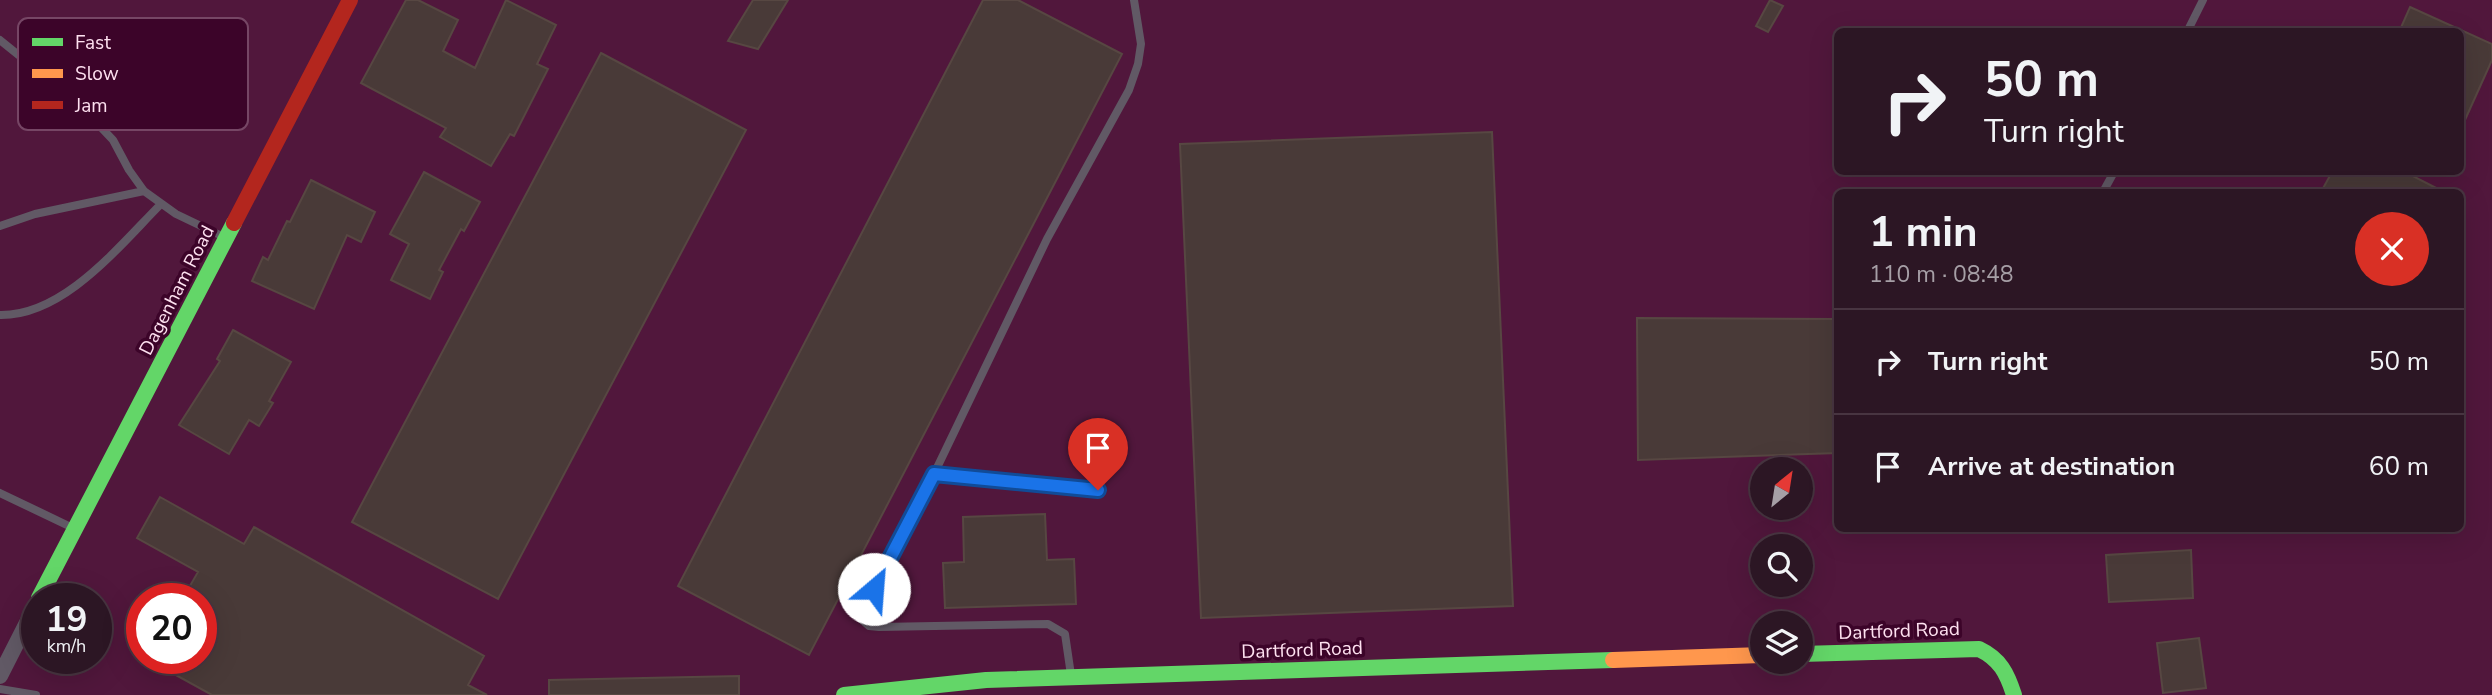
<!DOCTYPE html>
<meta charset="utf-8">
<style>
:root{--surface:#2c1624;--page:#341f2c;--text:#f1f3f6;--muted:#a69fa6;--line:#483541}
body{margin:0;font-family:"Nunito Sans",sans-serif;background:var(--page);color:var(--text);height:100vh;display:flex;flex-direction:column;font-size:26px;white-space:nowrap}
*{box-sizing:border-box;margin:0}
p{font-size:23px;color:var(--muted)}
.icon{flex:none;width:38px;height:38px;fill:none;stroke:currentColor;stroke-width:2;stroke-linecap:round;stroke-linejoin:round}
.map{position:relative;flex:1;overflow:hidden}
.details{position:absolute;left:1834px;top:189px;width:630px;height:343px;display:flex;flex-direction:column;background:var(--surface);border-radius:10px;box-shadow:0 7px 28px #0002,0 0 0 2px var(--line)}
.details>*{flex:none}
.top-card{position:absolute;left:1834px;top:28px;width:630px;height:147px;border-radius:10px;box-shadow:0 7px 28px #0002,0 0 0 2px var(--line);background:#2c1624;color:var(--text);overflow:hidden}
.needle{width:46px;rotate:30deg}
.buttons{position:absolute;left:1750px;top:457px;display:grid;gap:14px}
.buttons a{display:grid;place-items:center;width:63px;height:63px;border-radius:50%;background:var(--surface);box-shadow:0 7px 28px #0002,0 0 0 2px var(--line);font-size:35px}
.speed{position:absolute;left:21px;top:583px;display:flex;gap:14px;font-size:35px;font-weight:700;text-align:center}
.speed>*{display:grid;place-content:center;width:91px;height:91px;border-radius:50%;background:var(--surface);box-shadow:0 7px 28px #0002,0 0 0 2px var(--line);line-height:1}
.speed small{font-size:18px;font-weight:400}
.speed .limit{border:10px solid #d22;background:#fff;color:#111}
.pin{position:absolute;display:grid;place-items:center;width:60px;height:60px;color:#fff;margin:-72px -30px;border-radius:50% 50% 50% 0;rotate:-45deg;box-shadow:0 0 7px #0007}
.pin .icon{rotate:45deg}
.me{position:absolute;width:77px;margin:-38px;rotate:27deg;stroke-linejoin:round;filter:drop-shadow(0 0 5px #0008)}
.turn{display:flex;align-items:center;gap:24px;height:147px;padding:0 35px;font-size:32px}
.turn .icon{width:91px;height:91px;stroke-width:2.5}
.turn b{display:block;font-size:49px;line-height:60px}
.round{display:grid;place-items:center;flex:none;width:74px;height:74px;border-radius:37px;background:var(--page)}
.head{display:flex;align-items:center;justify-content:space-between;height:119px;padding:0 35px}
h1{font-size:42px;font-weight:700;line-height:52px}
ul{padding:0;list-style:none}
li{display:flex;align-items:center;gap:21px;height:105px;padding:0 35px;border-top:2px solid var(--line)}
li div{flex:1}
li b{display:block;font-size:26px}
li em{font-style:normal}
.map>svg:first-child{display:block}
.built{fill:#51173c;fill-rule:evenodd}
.building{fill:#493a38;stroke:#574742;stroke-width:2}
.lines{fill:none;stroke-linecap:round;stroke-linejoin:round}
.lane{stroke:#615965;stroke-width:8}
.street{stroke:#615965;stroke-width:16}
.fast{stroke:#63d668;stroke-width:16}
.slow{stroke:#ff974d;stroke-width:16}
.jam{stroke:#b3261e;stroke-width:16}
.route-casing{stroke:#114b97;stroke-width:18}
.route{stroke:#1a73e8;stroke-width:12}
.labels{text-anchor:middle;stroke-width:7;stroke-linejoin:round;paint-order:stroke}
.street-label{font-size:19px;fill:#fee1f0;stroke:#3c0429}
.key{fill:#3c0429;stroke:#764665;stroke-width:2}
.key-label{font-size:19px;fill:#fee1f0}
</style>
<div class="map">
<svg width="2492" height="695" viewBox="0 0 2492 695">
<rect width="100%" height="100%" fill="#3a1d30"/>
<!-- built -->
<path class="built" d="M 0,0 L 2492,0 L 2492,695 L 0,695 ZM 1838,32 L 2460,32 L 2460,172 L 1838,172 ZM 1838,192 L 2460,192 L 2460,528 L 1838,528 ZM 1762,469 L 1801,469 L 1801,508 L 1762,508 ZM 1762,546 L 1801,546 L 1801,584 L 1762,584 ZM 37,598 L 96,598 L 96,658 L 37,658 ZM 142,598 L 201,598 L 201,658 L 142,658 ZM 1762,623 L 1801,623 L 1801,662 L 1762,662 Z"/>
<!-- building -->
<path class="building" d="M 406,0 L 418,0 L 458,20 L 443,51 L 475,68 L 506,0 L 556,25 L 537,64 L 548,69 L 514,136 L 510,134 L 491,166 L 440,137 L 446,128 L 361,83 Z
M 753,0 L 788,0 L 758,49 L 728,41 Z
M 983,0 L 1018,0 L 1122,54 L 809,655 L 678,586 Z
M 1770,0 L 1783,6 L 1768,32 L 1756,26 Z
M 2410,7 L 2492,44 L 2492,60 L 2460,131 L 2460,32 L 2399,32 Z
M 601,53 L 746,130 L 498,599 L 352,522 Z
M 1492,132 L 1513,606 L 1201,618 L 1180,144 Z
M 424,172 L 480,202 L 464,231 L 461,229 L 439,270 L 443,272 L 430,299 L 391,280 L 409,244 L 390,234 Z
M 2332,172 L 2405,172 L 2444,192 L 2321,192 Z
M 311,180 L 375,212 L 361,242 L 347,235 L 314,309 L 252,281 L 263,257 L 268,260 L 287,221 L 290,222 Z
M 1637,318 L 1838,319 L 1838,453 L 1638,460 Z
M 233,330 L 291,362 L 269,401 L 273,403 L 259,426 L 249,420 L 229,454 L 179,425 L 220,361 L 217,359 Z
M 160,497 L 244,544 L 254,527 L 484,656 L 468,685 L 487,695 L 212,695 L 174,674 L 183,658 L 201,658 L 201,598 L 183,598 L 198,572 L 137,538 Z
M 1045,514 L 1047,560 L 1074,559 L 1076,604 L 945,608 L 943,563 L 964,562 L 963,517 Z
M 2191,550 L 2193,598 L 2109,602 L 2106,555 Z
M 2199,638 L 2206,688 L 2163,693 L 2157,643 Z
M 739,676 L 739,695 L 549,695 L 549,680 Z"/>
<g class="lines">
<!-- lane -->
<path class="lane" d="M 2187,32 L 2203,0
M 0,40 L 78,103 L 113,140 L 129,170 L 144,191 L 176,214 L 224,237
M 2103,192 L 2114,172
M 0,226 L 35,214 L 144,191
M 0,315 C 64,316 119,246 161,204
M 934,474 L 1047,239 L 1129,90 L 1138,64 L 1141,44 L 1134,0
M 0,493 L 73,528
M 1071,675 L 1065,634 L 1048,624 L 879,627 L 869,626 L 862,620 L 863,612 L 934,474 L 1098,490
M 0,689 L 36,695"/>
<!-- street -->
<path class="street" d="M 0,676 L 37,603"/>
<!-- fast -->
<path class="fast" d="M 39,598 L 234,223
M 1801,654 L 1979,649 C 2000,659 2007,673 2014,695
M 844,695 L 986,680 L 1613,660"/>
<!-- slow -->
<path class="slow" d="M 1613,660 L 1762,655"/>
<!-- jam -->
<path class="jam" d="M 234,223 L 350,0"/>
</g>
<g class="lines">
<defs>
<path id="route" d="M 874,589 L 934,474 L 1098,490"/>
</defs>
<!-- route casing -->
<use href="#route" class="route-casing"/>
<!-- route -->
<use href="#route" class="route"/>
</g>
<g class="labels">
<!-- street labels -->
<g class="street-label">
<text transform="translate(176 290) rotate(-63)" y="7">Dagenham Road</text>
<text transform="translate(1899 630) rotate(-2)" y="7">Dartford Road</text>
<text transform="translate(1302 649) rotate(-2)" y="7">Dartford Road</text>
</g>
</g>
<!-- legend -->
<rect x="18" y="18" width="230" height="112" rx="10" class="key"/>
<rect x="32" y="38" width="31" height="8" fill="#63d668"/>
<rect x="32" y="69" width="31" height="9" fill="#ff974d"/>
<rect x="32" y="101" width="31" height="8" fill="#b3261e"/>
<g class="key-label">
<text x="75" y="49">Fast</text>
<text x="75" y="80">Slow</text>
<text x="75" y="112">Jam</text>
</g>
</svg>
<div class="buttons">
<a><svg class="needle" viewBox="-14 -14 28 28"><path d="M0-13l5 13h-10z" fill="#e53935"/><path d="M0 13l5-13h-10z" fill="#a69fa6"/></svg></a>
<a><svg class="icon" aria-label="search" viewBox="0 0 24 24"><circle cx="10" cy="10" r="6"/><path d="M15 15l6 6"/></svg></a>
<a><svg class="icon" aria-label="layers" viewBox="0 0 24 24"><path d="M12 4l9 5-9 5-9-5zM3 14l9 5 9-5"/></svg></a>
</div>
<div class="speed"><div>19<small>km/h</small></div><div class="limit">20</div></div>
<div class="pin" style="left:1098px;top:490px;background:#d93025"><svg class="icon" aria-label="arrive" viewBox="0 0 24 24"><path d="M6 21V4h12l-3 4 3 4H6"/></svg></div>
<svg class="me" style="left:874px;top:589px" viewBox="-20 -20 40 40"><circle r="19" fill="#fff"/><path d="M0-13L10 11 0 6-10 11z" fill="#1a73e8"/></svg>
<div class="top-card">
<div class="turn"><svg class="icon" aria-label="right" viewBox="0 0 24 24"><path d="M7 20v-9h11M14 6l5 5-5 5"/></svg><div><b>50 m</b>Turn right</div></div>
</div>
<section class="details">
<div class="head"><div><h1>1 min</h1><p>110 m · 08:48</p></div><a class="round" style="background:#d93025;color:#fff"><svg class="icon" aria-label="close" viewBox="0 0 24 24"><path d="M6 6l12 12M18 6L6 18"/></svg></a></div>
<ul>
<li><svg class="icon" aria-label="right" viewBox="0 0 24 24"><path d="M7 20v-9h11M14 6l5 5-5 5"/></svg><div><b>Turn right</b></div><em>50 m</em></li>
<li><svg class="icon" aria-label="arrive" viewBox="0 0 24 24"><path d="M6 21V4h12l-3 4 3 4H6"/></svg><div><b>Arrive at destination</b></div><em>60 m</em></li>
</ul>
</section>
</div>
